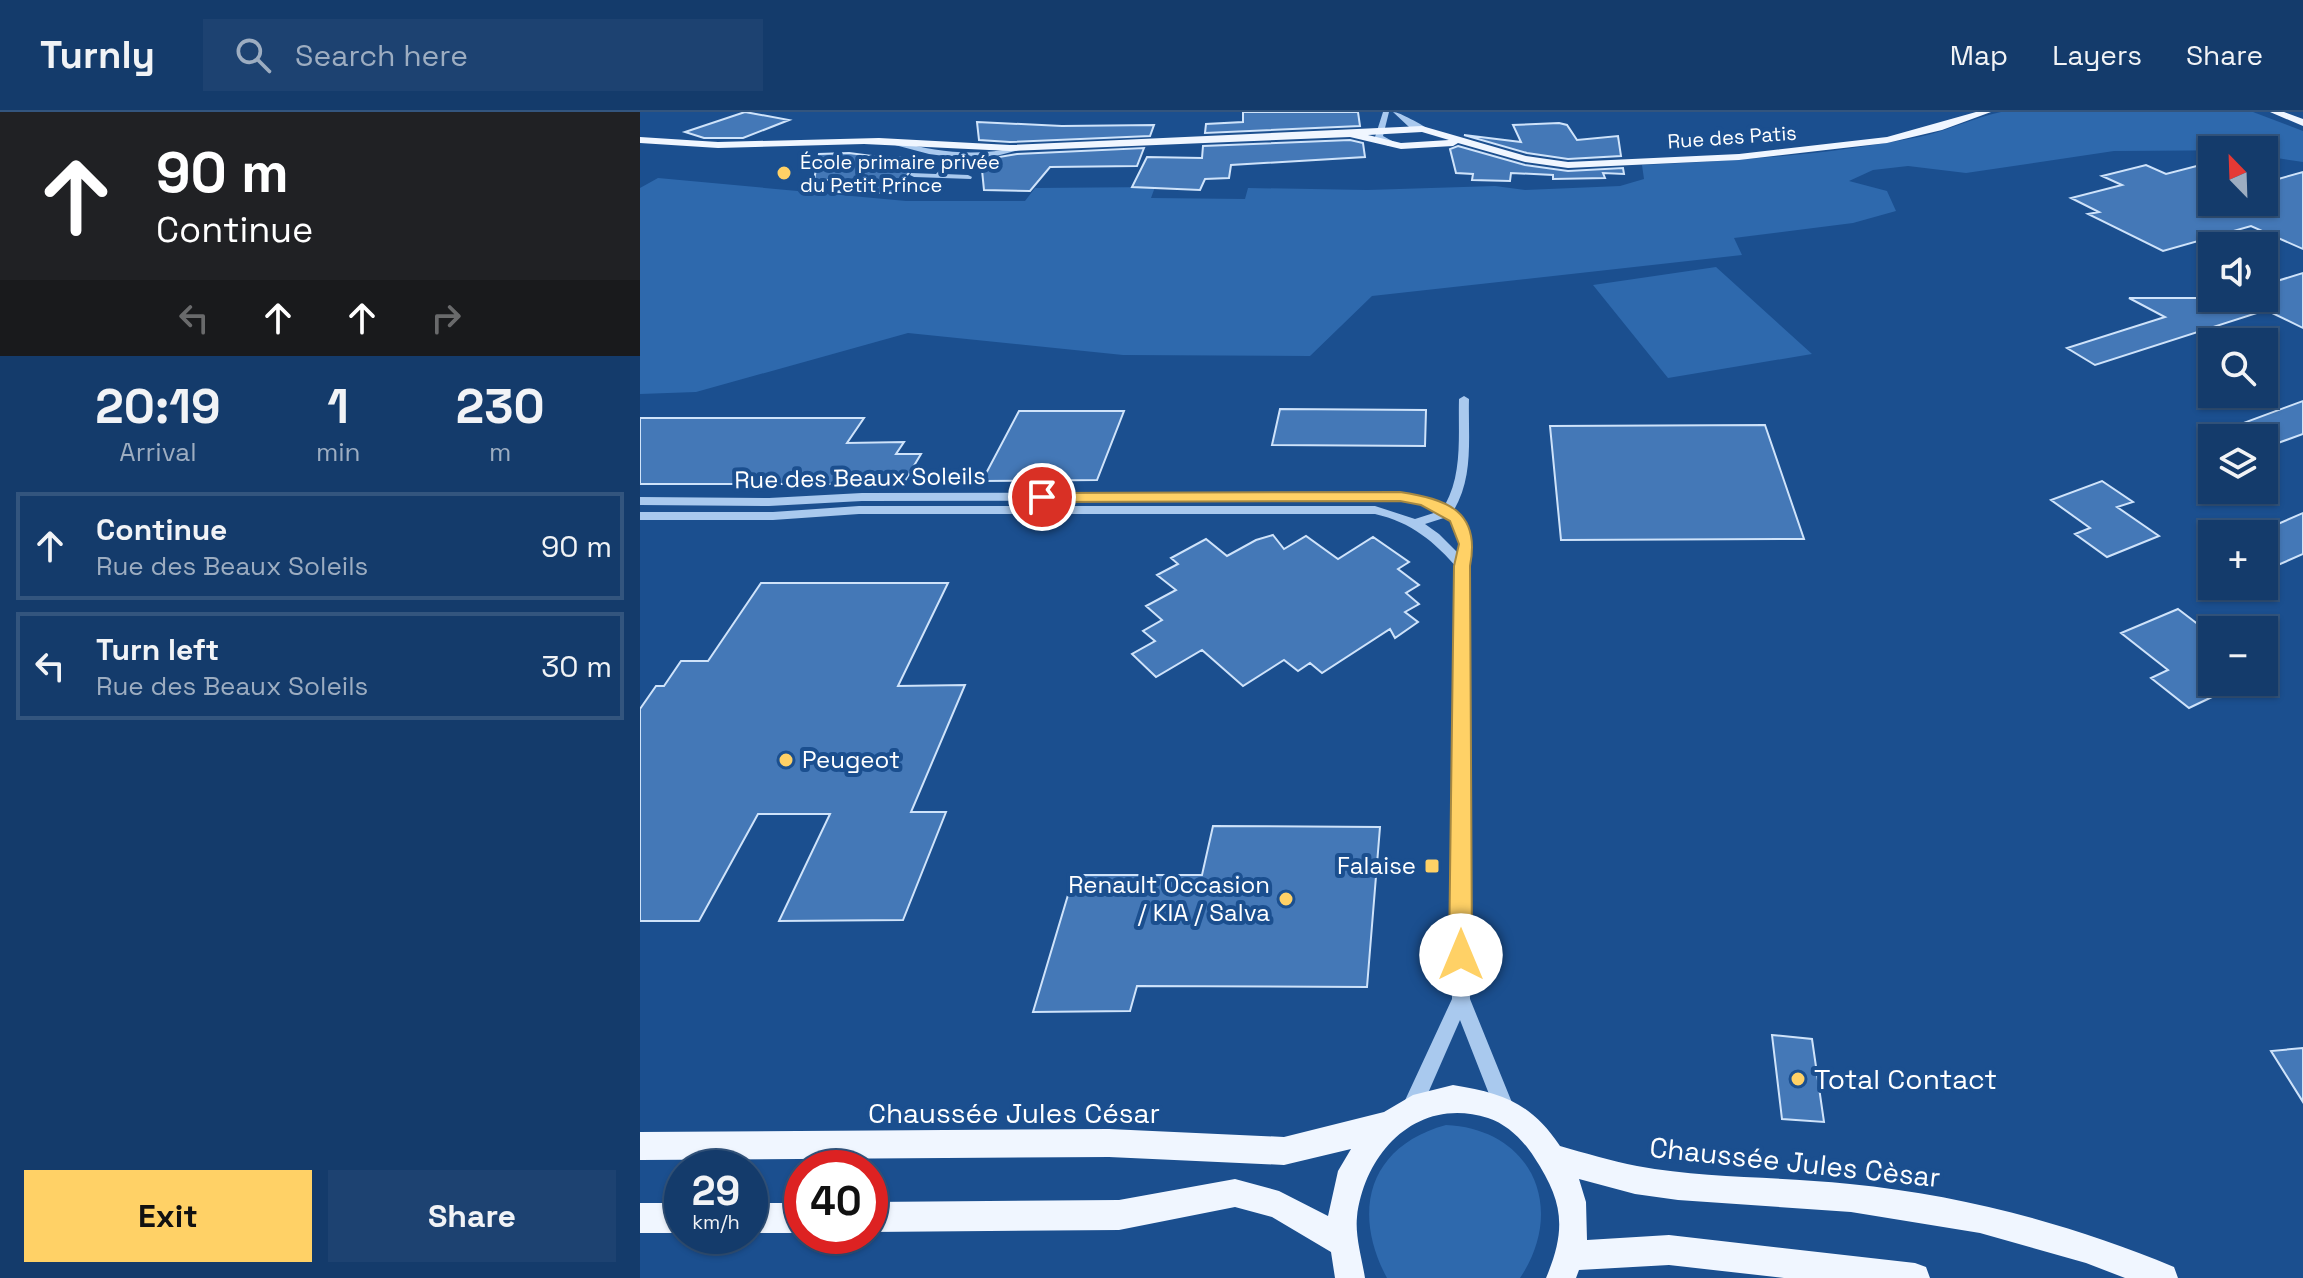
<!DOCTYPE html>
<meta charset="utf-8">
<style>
:root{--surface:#143b6b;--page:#1d4271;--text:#f1f3f6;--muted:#9dadc1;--line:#33557e;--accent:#ffd166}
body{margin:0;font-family:"Space Grotesk",sans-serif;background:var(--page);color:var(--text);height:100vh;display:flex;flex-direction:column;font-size:30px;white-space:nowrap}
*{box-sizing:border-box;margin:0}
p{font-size:26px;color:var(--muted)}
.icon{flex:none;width:44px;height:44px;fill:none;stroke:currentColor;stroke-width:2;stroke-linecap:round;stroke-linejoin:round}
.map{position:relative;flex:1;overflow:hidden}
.drawer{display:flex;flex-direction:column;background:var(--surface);width:640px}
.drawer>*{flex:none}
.guide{background:#202124;color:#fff;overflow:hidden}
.needle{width:52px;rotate:337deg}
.tools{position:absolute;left:1558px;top:24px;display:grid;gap:16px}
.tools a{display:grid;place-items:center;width:80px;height:80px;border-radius:0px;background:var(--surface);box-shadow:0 2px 6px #0004,0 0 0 2px var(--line);font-size:40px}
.speed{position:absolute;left:24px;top:1038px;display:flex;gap:16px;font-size:40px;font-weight:700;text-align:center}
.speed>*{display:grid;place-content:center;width:104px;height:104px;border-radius:50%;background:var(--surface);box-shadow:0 2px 6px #0004,0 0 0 2px var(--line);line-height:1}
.speed small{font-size:20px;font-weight:400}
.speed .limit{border:12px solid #d22;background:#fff;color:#111}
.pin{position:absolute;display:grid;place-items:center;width:68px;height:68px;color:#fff;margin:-34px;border:4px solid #fff;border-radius:50%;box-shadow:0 2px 8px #0007}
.me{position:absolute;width:88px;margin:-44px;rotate:0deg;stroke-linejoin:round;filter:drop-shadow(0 0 6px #0008)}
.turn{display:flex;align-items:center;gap:28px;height:168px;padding:0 24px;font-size:36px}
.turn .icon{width:104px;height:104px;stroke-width:2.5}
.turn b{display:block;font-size:56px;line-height:68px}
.lanes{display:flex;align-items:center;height:76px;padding:0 24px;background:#0003;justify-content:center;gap:40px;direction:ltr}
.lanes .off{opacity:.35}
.eta{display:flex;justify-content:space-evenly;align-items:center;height:136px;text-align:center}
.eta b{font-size:48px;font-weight:700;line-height:56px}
.cta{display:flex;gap:16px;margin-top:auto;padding:16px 24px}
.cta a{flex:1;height:92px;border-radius:0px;background:var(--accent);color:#111;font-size:32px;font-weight:700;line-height:92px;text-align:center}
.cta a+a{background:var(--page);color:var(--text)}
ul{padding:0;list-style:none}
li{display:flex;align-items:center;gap:24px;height:108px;margin:0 16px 12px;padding:0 8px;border:4px solid var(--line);border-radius:0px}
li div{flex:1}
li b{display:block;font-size:30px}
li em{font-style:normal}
header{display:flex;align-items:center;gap:48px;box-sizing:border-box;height:112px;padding:0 40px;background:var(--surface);border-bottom:2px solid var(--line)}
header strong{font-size:38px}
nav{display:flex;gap:44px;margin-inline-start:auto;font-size:28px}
.search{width:560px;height:72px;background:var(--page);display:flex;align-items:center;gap:20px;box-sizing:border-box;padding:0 28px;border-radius:0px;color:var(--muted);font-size:30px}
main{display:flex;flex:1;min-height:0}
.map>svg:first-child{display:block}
.green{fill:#2e69ad}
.building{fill:#4478b7;stroke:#cfe3fa;stroke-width:2}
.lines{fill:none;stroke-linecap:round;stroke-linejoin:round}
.minor{fill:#a9c9ee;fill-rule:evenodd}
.major{fill:#f0f6ff;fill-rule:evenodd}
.route{fill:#ffd166;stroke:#a68842;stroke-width:2}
.poi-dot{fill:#ffd166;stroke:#1b4f8f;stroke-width:3}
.labels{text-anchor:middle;stroke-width:8;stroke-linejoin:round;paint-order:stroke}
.far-street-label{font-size:20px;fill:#fff;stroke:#1b4f8f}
.far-poi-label{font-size:20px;fill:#fff;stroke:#1b4f8f;text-anchor:start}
.street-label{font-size:24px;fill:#fff;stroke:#1b4f8f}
.poi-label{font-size:24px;fill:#fff;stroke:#1b4f8f;text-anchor:end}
.near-poi-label{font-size:28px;fill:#fff;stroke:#1b4f8f;text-anchor:start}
.near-street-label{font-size:28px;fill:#fff;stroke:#1b4f8f}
</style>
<header>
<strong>Turnly</strong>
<div class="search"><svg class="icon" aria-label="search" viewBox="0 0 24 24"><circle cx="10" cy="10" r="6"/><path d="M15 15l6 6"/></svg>Search here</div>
<nav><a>Map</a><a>Layers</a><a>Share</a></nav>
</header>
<main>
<section class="drawer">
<div class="guide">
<div class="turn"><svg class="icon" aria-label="ahead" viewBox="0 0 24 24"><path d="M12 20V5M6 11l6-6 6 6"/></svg><div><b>90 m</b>Continue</div></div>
<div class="lanes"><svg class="icon off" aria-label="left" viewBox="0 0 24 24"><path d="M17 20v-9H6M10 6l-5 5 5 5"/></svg><svg class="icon" aria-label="ahead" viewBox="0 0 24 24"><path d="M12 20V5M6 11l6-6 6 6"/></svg><svg class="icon" aria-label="ahead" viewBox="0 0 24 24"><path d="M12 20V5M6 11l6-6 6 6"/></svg><svg class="icon off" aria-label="right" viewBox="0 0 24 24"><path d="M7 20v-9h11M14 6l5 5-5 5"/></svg></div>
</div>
<div class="eta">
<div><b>20:19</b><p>Arrival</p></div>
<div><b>1</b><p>min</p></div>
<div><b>230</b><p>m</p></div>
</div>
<ul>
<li><svg class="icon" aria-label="ahead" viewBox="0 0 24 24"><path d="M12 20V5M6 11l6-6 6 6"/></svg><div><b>Continue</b><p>Rue des Beaux Soleils</p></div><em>90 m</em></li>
<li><svg class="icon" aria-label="left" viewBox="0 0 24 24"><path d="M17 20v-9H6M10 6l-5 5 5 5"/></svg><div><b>Turn left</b><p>Rue des Beaux Soleils</p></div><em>30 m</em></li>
</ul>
<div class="cta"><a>Exit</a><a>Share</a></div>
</section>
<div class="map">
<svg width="1663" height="1166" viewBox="0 0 1663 1166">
<rect width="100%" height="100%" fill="#1b4f8f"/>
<!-- green -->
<path class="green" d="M 1361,0 L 1613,0 L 1663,19 L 1663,50 L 1624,44 L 1624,38 L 1474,39 L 1326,61 L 1268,54 L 1233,58 L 1209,69 L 1247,79 L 1256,99 L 1213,111 L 1094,126 L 1102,143 L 732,184 L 670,244 L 483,243 L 268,221 L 56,280 L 0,282 L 0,76 L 18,66 L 266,89 L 385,89 L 395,76 L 515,75 L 511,86 L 605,87 L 608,76 L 727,78 L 855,74 L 885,78 L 980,74 L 1004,67 L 1002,53 C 1095,49 1188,43 1279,25 C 1307,19 1333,6 1361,0 Z
M 1076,155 L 1172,242 L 1028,266 L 953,173 Z
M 806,1013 C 892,1017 927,1096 880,1166 L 747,1166 C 711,1099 729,1034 806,1013 Z"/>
<!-- building -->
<path class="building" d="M 105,0 L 149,8 L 103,26 L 64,26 L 45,20 Z
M 603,0 L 718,0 L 720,14 L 565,21 L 566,12 L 603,10 Z
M 337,10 L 422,14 L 514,13 L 510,24 L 370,30 L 339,28 Z
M 919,11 L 927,13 L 937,28 L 978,24 L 981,44 L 928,47 L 887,41 L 824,23 L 881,30 L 873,13 Z
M 710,28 L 723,31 L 725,45 L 591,53 L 589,66 L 565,67 L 560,78 L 492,75 L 507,45 L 562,46 L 563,34 Z
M 818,34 L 885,53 L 928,59 L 983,56 L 984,62 L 963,61 L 965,66 L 913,67 L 913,63 L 871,61 L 870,69 L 832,68 L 833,62 L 816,61 L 810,37 Z
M 504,36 L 497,54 L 410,55 L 390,79 L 344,78 L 341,48 L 377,42 Z
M 209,41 L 232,44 L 279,47 L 254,81 L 197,80 L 211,68 L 174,68 L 179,42 Z
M 1572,50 L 1572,90 L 1624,90 L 1624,71 L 1663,60 L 1663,137 L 1611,114 L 1523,139 L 1448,102 L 1459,100 L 1431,86 L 1482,73 L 1462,64 L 1506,53 L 1526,62 Z
M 1663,161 L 1663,216 L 1626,198 L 1455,253 L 1427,236 L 1525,205 L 1489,186 L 1624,186 L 1624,173 Z
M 1663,289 L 1663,322 L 1624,336 L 1624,326 L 1572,326 L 1571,323 Z
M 640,297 L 786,298 L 785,334 L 632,333 Z
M 379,299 L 484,299 L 457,368 L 342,369 Z
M 0,306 L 224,306 L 207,331 L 264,330 L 256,342 L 281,342 L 263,372 L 0,372 Z
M 1125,313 L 1164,427 L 921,428 L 910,314 Z
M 1462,369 L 1493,390 L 1477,395 L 1519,424 L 1467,445 L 1435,422 L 1450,416 L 1411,388 Z
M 1663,401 L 1663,442 L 1624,459 L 1624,418 Z
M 633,423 L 644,437 L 666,424 L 698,447 L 733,425 L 769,450 L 758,457 L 779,473 L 766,481 L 779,492 L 765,500 L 778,510 L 755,526 L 750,517 L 682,561 L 670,551 L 658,559 L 644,548 L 603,574 L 562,538 L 516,565 L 492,542 L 515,529 L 503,519 L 522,508 L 506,494 L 536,478 L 517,463 L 538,452 L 531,446 L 566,427 L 587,444 L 616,428 Z
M 121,471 L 308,471 L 258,574 L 325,573 L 271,700 L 306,700 L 263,808 L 139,809 L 190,702 L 118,702 L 59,809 L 0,809 L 0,597 L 16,574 L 24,574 L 41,549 L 68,549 Z
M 1538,497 L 1572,523 L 1572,585 L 1549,596 L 1511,566 L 1528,558 L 1481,521 Z
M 573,714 L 740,715 L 727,875 L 497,874 L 490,899 L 393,900 L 434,763 L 562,763 Z
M 1132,923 L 1172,927 L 1184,1010 L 1142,1007 Z
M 1663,936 L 1663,990 L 1631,939 Z"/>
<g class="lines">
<!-- minor -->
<path class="minor" d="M 743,0 L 749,0 L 743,24 L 754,30 L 754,34 L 748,34 L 735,25 Z
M 753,0 C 760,0 782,13 790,18 L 786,20 L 769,15 Z
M 258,29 C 302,42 342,45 387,33 L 391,35 L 356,44 L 320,46 L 304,62 L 328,63 L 332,65 L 331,67 L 274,65 L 270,63 L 271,61 L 296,62 L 312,45 L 289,42 L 255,33 L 255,29 Z
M 824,284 L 829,287 C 828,325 834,364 814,398 C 841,421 829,453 828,484 L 830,887 L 875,998 L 872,1005 L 865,1008 L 858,1005 L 820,908 L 778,1004 L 771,1007 L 764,1004 L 761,997 L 812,887 L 816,484 L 818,457 C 795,430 771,410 735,402 L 219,402 L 133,408 L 0,408 L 0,400 L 133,400 L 219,394 L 735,394 L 775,407 L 800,399 L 783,392 L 750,388 L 222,389 L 129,394 L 0,393 L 0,385 L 129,386 L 222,381 L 750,380 L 774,383 L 805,393 C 823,361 818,322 819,287 ZM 807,405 C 819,415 821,428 820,443 L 799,422 L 785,412 Z"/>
<!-- major -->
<path class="major" d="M 1336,0 L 1351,0 L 1302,18 L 1247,31 L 1099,48 L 928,56 L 885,50 L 818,31 L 813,34 L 761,37 L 710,25 L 370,39 L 224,32 L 78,36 L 0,31 L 0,25 L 78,30 L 239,26 L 370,33 L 782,14 L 886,44 L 928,50 L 1099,42 L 1247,25 ZM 782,20 L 809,28 L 761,31 L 728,23 Z
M 1630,0 L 1644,0 L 1663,7 L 1663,14 Z
M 813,973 C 863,981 891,991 920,1034 C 945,1041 971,1049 997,1054 C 1067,1067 1139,1064 1210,1072 C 1322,1083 1430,1112 1534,1155 L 1538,1166 L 1485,1166 L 1446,1151 L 1340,1121 L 1211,1100 L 1038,1088 L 995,1082 L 939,1067 L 946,1090 L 947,1128 L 1029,1123 L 1275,1151 L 1286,1155 L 1290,1166 L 1144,1166 L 1029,1153 L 939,1158 L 936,1166 L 906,1166 C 927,1116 923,1089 894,1045 C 884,1029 867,1012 848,1006 C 778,984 725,1039 717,1105 C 715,1124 722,1147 725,1166 L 695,1166 L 691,1140 L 632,1105 L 595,1095 L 479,1118 L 230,1120 L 230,1090 L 479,1088 L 595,1067 L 639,1079 L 688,1104 L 698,1059 L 711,1037 L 644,1053 L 469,1045 L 0,1048 L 0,1020 L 469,1017 L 644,1025 L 744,1000 L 773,983 Z
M 0,1091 L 42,1091 L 42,1121 L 0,1121 Z
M 110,1091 L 162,1091 L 162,1121 L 110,1121 Z"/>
</g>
<!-- route -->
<path class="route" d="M 760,380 C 807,387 841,399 830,454 L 832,843 L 828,850 L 821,853 L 813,850 L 809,843 L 814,454 L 819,432 L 810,409 L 781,393 L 760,389 L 402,390 L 394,385 L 402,381 Z"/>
<!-- markers -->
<g class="poi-dot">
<circle cx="144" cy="61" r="8"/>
<circle cx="146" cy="648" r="8"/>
<rect x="784" y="746" width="16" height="16" rx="4"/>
<circle cx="646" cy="787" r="8"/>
<circle cx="1158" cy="967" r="8"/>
</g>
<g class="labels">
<!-- far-street labels -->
<g class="far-street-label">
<text transform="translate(1092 25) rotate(-4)" y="7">Rue des Patis</text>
</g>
<!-- far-poi labels -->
<g class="far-poi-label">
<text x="160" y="57">École primaire privée<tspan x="160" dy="23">du Petit Prince</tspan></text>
</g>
<!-- street labels -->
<g class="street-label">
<text transform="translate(220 366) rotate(-1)" y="8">Rue des Beaux Soleils</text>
</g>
<!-- poi labels -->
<g class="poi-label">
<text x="162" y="656" text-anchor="start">Peugeot</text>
<text x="776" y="762">Falaise</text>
<text x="630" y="781">Renault Occasion<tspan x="630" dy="28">/ KIA / Salva</tspan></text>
</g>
<!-- near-poi labels -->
<g class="near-poi-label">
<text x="1174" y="977">Total Contact</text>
</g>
<!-- near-street labels -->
<g class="near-street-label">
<text x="374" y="1011">Chaussée Jules César</text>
<text transform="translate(1155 1050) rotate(6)" y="10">Chaussée Jules Cèsar</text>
</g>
</g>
</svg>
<div class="tools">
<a><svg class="needle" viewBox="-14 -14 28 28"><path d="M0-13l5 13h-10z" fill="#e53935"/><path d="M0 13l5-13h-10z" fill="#9dadc1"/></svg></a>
<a><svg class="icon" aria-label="sound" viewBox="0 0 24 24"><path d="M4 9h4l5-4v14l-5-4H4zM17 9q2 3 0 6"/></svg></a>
<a><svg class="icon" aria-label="search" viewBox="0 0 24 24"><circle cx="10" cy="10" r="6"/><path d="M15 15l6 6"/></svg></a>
<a><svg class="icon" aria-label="layers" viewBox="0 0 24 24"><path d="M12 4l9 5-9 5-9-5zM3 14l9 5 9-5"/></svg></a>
<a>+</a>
<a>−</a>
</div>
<div class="speed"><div>29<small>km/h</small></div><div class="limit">40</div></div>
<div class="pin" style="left:402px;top:385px;background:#d93025"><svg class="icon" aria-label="arrive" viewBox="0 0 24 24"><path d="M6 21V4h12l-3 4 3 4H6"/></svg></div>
<svg class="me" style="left:821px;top:843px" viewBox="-20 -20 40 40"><circle r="19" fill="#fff"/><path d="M0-13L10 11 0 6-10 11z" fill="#ffd166"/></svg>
</div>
</main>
